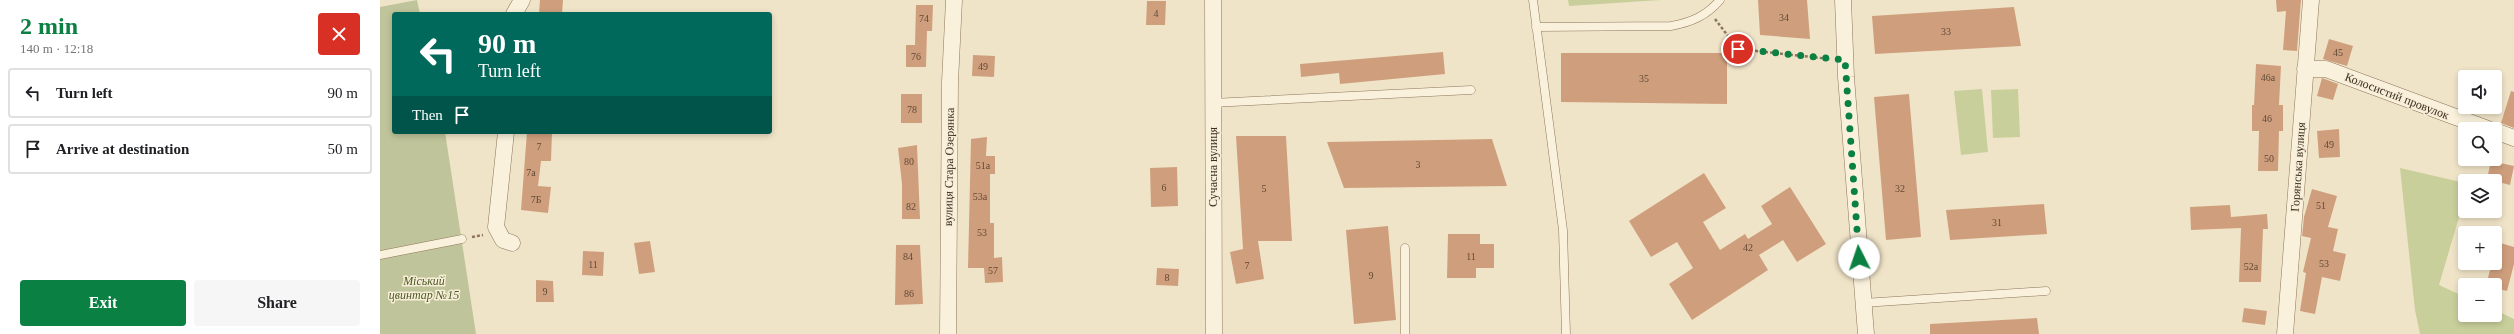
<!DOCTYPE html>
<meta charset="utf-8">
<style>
:root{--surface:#fff;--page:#f6f6f6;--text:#202124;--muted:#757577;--line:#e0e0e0;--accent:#0b8043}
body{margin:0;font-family:"Times New Roman",serif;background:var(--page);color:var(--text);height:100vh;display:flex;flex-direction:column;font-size:15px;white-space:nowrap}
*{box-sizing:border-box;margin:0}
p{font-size:13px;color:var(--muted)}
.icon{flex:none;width:22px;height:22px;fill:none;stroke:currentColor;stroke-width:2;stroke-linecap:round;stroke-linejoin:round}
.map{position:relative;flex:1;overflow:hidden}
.panel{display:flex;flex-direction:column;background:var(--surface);width:380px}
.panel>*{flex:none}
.banner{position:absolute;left:12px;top:12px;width:380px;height:122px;border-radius:4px;box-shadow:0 2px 6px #0003;background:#00695c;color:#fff;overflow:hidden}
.controls{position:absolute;left:2078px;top:70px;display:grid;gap:8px}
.controls a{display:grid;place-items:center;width:44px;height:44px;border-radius:4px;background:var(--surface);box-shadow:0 2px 6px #0003;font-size:20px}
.pin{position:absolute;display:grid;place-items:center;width:34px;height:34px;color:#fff;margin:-17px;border:2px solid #fff;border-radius:50%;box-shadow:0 1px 4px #0007}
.me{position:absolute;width:44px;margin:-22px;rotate:356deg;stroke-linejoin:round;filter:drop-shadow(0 0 3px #0008)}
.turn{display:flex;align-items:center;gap:14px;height:84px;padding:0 20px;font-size:18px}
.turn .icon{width:52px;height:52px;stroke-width:2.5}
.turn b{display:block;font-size:28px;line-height:34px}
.then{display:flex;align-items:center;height:38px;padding:0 20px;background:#0003;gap:8px;font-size:15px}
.round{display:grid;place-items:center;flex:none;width:42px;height:42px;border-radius:4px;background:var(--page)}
.overview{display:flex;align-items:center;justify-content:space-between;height:68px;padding:0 20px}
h1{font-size:24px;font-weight:800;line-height:30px;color:var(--accent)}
.cta{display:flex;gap:8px;margin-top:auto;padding:8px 20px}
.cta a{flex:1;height:46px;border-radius:4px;background:var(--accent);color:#fff;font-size:16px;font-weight:800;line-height:46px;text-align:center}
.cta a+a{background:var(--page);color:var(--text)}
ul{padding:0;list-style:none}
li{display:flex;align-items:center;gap:12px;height:50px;margin:0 8px 6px;padding:0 12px;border:2px solid var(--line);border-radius:4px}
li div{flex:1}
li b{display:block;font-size:15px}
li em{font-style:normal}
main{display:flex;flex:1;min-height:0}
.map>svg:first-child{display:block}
.green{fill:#c9cf9b}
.cemetery{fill:#bfc49a}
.building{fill:#cf9f7d}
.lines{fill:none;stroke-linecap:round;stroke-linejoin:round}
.service-casing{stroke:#8d765c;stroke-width:9}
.minor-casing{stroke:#8d765c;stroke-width:17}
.path{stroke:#8d765c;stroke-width:2.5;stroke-dasharray:3 2;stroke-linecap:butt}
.service{stroke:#faf1dc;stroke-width:8}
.minor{stroke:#faf1dc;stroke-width:16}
.route{stroke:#0b8043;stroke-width:7;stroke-dasharray:0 12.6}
.labels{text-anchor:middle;stroke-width:3;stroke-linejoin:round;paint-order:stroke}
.number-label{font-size:10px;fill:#624a37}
.street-label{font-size:12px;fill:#3d2e20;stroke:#f7eed8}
.park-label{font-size:12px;font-style:italic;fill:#4d5a26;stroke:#f7eed8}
</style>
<main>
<section class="panel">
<div class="overview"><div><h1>2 min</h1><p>140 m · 12:18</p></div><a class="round" style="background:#d93025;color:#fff"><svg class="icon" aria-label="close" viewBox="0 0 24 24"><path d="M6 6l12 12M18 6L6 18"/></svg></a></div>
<ul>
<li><svg class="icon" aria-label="left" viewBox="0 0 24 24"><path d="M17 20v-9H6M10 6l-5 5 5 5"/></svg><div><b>Turn left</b></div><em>90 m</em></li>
<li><svg class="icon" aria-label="arrive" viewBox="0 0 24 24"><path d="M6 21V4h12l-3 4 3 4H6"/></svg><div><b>Arrive at destination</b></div><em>50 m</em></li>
</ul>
<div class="cta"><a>Exit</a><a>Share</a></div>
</section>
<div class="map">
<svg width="2134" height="334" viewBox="0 0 2134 334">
<rect width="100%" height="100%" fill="#f0e4c8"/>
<!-- green -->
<path class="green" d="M 1188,0 L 1281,0 L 1189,6 Z
M 1602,89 L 1608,152 L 1581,155 L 1574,91 Z
M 1638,89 L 1640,137 L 1613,138 L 1611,90 Z
M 2020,168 L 2085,183 L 2085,197 L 2059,285 L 2085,297 L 2085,315 L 2115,315 L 2115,310 L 2134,319 L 2134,334 L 2040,334 L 2035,310 Z"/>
<!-- cemetery -->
<path class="cemetery" d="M 37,0 L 40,14 L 14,14 L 14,132 L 65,132 L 96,334 L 0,334 L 0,7 Z"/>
<!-- building -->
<path class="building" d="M 160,0 L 183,0 L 182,14 L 159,14 Z
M 1378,0 L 1427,0 L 1430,39 L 1380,35 Z
M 1896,0 L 1921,0 L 1917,51 L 1903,50 L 1906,11 L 1897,12 Z
M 767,1 L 786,1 L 785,25 L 766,25 Z
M 536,5 L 553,5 L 552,31 L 547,31 L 546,67 L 526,67 L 526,45 L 535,45 Z
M 1634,7 L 1641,46 L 1495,54 L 1492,16 Z
M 1949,39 L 1973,46 L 1967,66 L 1943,59 Z
M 1063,52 L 1065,74 L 960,84 L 959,73 L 921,77 L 920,64 Z
M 1181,53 L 1347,53 L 1347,104 L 1181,102 Z
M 593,55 L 615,56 L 614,77 L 592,76 Z
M 1876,64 L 1901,66 L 1899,105 L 1903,105 L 1903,131 L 1899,131 L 1898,171 L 1878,171 L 1879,131 L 1872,131 L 1872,105 L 1874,105 Z
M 1942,78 L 1958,84 L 1953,100 L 1937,96 Z
M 2131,91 L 2134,92 L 2134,128 L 2121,123 Z
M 521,94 L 542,94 L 542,123 L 521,123 Z
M 1529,94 L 1541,237 L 1506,240 L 1494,97 Z
M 1959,129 L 1960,157 L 1939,158 L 1937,131 Z
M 147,132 L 172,132 L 171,161 L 161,161 L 158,186 L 171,187 L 168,213 L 141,210 Z
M 856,136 L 906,136 L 912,241 L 878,241 L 884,279 L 856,284 L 850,252 L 863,249 Z
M 607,137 L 606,156 L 615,156 L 615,174 L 610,174 L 610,223 L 614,223 L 614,258 L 622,257 L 623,282 L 605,283 L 604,268 L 588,268 L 591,139 Z
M 1112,139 L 1127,186 L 964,188 L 947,142 Z
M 537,145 L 540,219 L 522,219 L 522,184 L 518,148 Z
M 2111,161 L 2134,166 L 2130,185 L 2107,179 Z
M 797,167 L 798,206 L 771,207 L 770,168 Z
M 1324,173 L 1346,208 L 1323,222 L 1340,250 L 1365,234 L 1368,239 L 1392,224 L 1381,206 L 1410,187 L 1446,244 L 1417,262 L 1403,240 L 1379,255 L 1388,270 L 1312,320 L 1289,284 L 1313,268 L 1297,242 L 1271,257 L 1249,221 Z
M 1932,189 L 1957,196 L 1948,227 L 1958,229 L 1953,251 L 1966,254 L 1960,281 L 1942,277 L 1935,314 L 1920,311 L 1926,273 L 1923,272 L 1931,238 L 1922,236 L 1924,217 Z
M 1664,204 L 1667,234 L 1570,240 L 1566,210 Z
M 1850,205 L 1851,217 L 1887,214 L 1888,229 L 1883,229 L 1881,282 L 1859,282 L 1861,228 L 1811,230 L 1810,207 Z
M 1008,226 L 1016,320 L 974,324 L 966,230 Z
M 1068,234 L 1100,234 L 1100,244 L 1114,244 L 1114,268 L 1096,268 L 1096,278 L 1067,278 Z
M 270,241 L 275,272 L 259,274 L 254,243 Z
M 2117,242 L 2134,247 L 2134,264 L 2127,291 L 2115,288 L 2115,285 L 2106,285 L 2112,263 L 2115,263 Z
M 516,245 L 540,245 L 543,304 L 515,305 Z
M 203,251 L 224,252 L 223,276 L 202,275 Z
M 777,268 L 799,269 L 798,286 L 776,285 Z
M 156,280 L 173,281 L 174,302 L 156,302 Z
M 1864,308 L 1887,311 L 1885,325 L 1862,322 Z
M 1657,318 L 1659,334 L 1550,334 L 1550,324 Z"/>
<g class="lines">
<defs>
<path id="service" d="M 1153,0 L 1183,230 L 1186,334
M 1156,27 L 1291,26 C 1312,22 1326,16 1340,0
M 832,103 L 1091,90
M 1025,248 L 1025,334
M 0,255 L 82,239
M 1483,303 L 1666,291"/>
<path id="minor" d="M 833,0 L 834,334
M 1463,0 L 1466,77 L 1486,334
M 134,14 L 142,0
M 1925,69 L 1946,69 L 2108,129
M 2115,131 L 2134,138
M 126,132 L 116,227 L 123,240 L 132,243
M 568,334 L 570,82 L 574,0
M 1905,334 L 1931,0"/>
</defs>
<!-- service casing -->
<use href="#service" class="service-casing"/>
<!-- minor casing -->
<use href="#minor" class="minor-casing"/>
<!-- path -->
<path class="path" d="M 1335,19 L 1358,49 L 1450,59
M 92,237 L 103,235"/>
<!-- service -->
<use href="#service" class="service"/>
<!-- minor -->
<use href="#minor" class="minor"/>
</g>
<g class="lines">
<!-- route -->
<path class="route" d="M 1358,49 L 1465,60 L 1479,258"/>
</g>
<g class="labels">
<!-- number labels -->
<g class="number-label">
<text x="776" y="17">4</text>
<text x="1404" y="21">34</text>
<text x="544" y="22">74</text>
<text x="1566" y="35">33</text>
<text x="1958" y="56">45</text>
<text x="536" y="60">76</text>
<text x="603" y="70">49</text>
<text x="1888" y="81">46а</text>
<text x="1264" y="82">35</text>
<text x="532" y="113">78</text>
<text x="1887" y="122">46</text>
<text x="1949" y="148">49</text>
<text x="159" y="150">7</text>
<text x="1889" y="162">50</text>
<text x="529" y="165">80</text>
<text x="1038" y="168">3</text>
<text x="603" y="169">51а</text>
<text x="151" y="176">7а</text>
<text x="784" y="191">6</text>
<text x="884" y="192">5</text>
<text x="1520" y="192">32</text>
<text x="600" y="200">53а</text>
<text x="156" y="203">7Б</text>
<text x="1941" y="209">51</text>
<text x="531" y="210">82</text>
<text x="1617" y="226">31</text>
<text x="602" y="236">53</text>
<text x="1368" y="251">42</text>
<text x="528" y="260">84</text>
<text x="1091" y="260">11</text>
<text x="1944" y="267">53</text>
<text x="213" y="268">11</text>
<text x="867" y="269">7</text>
<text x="1871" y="270">52а</text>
<text x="613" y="274">57</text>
<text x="991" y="279">9</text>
<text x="787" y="281">8</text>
<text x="165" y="295">9</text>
<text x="529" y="297">86</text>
</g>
<!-- street labels -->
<g class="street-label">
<text transform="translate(2017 96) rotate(21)" y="4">Колосистий провулок</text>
<text transform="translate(569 167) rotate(-89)" y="4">вулиця Стара Озерянка</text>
<text transform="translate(833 167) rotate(-90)" y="4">Сучасна вулиця</text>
<text transform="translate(1918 167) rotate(-86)" y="4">Горянська вулиця</text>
</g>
<!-- park labels -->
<g class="park-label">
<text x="44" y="285">Міський<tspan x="44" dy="14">цвинтар №15</tspan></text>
</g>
</g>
</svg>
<div class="controls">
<a><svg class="icon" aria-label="sound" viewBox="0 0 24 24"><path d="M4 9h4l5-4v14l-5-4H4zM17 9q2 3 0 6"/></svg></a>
<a><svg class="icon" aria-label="search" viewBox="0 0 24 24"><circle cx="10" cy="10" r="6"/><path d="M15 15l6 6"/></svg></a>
<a><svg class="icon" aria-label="layers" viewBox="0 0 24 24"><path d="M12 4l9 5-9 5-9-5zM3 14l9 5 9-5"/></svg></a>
<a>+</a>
<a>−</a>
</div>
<div class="pin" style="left:1358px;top:49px;background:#d93025"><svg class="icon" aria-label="arrive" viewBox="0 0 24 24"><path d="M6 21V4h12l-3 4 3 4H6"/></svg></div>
<svg class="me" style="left:1479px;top:258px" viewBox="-20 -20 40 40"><circle r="19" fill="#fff"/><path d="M0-13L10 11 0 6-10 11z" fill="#0b8043"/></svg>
<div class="banner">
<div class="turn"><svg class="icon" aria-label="left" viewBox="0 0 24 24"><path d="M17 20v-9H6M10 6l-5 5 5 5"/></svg><div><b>90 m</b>Turn left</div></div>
<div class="then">Then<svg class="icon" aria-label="arrive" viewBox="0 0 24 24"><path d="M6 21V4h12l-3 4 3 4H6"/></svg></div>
</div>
</div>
</main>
